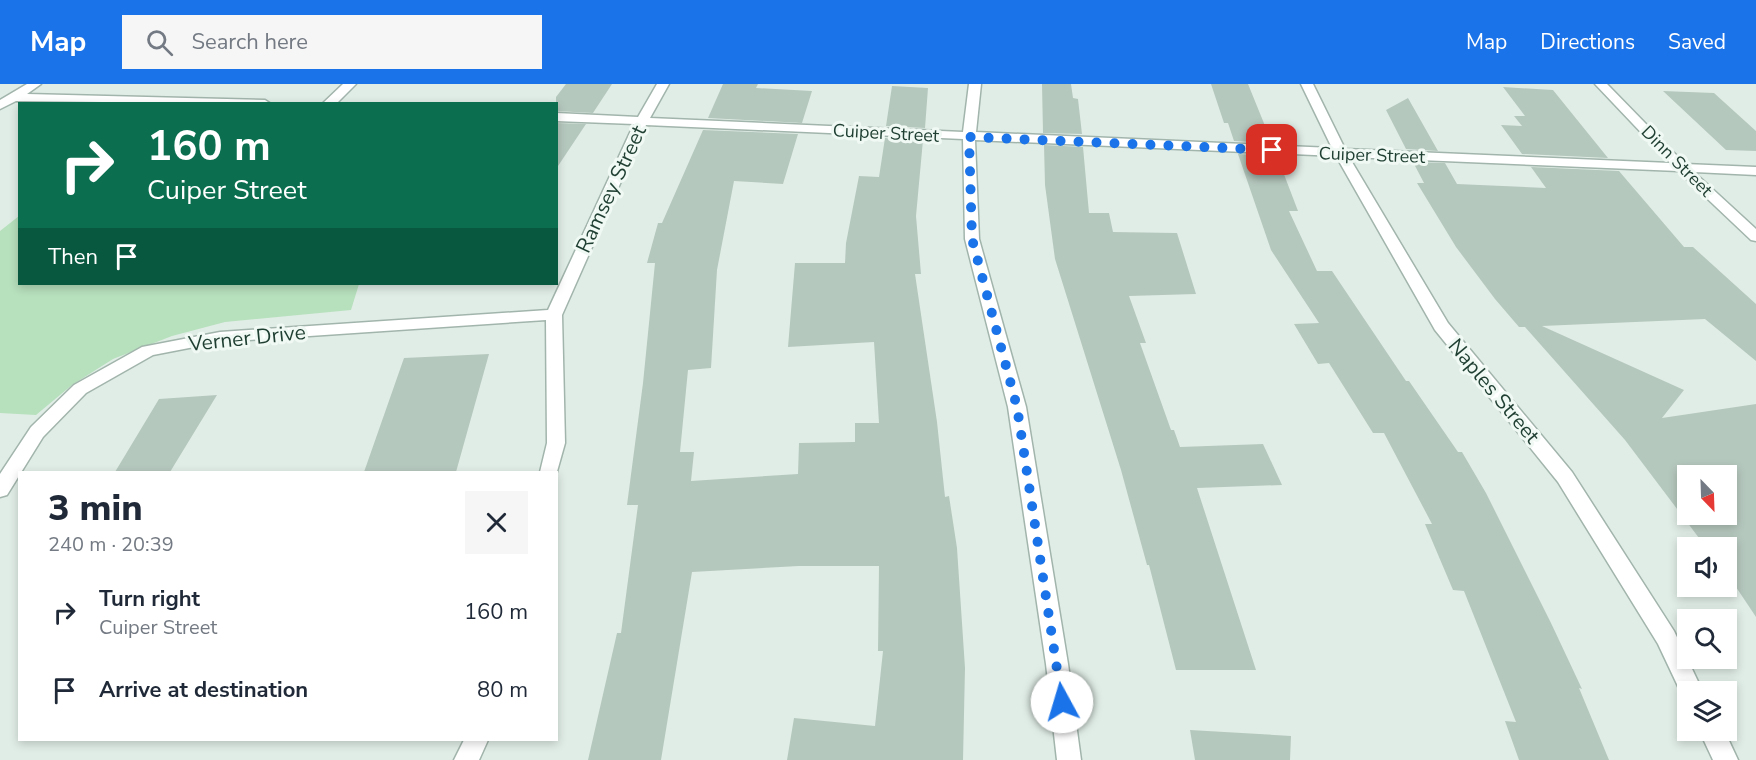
<!DOCTYPE html>
<meta charset="utf-8">
<style>
:root{--surface:#fff;--page:#f6f6f7;--text:#1f2937;--muted:#747a83;--accent:#1a73e8}
body{margin:0;font-family:"Nunito Sans",sans-serif;background:var(--page);color:var(--text);height:100vh;display:flex;flex-direction:column;font-size:22px;white-space:nowrap}
*{box-sizing:border-box;margin:0}
p{font-size:20px;color:var(--muted)}
.icon{flex:none;width:33px;height:33px;fill:none;stroke:currentColor;stroke-width:2;stroke-linecap:round;stroke-linejoin:round}
.map{position:relative;flex:1;overflow:hidden}
.side{position:absolute;left:18px;top:387px;width:540px;height:270px;display:flex;flex-direction:column;background:var(--surface);border-radius:0px;box-shadow:0 3px 9px #0003}
.side>*{flex:none}
.hud{position:absolute;left:18px;top:18px;width:540px;height:183px;border-radius:0px;box-shadow:0 3px 9px #0003;background:#0b6e4f;color:#fff;overflow:hidden}
.needle{width:39px;rotate:157deg}
.tools{position:absolute;left:1677px;top:381px;display:grid;gap:12px}
.tools a{display:grid;place-items:center;width:60px;height:60px;border-radius:0px;background:var(--surface);box-shadow:0 3px 9px #0003;font-size:30px}
.pin{position:absolute;display:grid;place-items:center;width:51px;height:51px;color:#fff;margin:-26px;border-radius:12px;box-shadow:0 3px 9px #0006}
.me{position:absolute;width:66px;margin:-33px;rotate:354deg;stroke-linejoin:round;filter:drop-shadow(0 0 4px #0008)}
.turn{display:flex;align-items:center;gap:21px;height:126px;padding:0 30px;font-size:27px}
.turn .icon{width:78px;height:78px;stroke-width:2.5}
.turn b{display:block;font-size:42px;line-height:51px}
.then{display:flex;align-items:center;height:57px;padding:0 30px;background:#0003;gap:12px;font-size:22px}
.round{display:grid;place-items:center;flex:none;width:63px;height:63px;border-radius:0px;background:var(--page)}
.headline{display:flex;align-items:center;justify-content:space-between;height:102px;padding:0 30px}
h1{font-size:36px;font-weight:800;line-height:45px}
ul{padding:0;list-style:none}
li{display:flex;align-items:center;gap:18px;height:78px;padding:0 30px}
li div{flex:1}
li b{display:block;font-size:22px}
li em{font-style:normal}
header{display:flex;align-items:center;gap:36px;box-sizing:border-box;height:84px;padding:0 30px;background:var(--accent);color:#fff}
header strong{font-size:28px}
nav{display:flex;gap:33px;margin-inline-start:auto;font-size:21px}
.search{width:420px;height:54px;background:var(--page);display:flex;align-items:center;gap:15px;box-sizing:border-box;padding:0 21px;border-radius:0px;color:var(--muted);font-size:22px}
.map>svg:first-child{display:block}
.green{fill:#b7e0bd}
.building{fill:#b5c8be;fill-rule:evenodd}
.lines{fill:none;stroke-linecap:round;stroke-linejoin:round}
.street-casing{stroke:#a2b5ac;stroke-width:3}
.street{fill:#fff;fill-rule:evenodd}
.route{stroke:#1a73e8;stroke-width:10;stroke-dasharray:0 18}
.labels{text-anchor:middle;stroke-width:6;stroke-linejoin:round;paint-order:stroke}
.far-street-label{font-size:18px;fill:#1f3f32;stroke:#f1f9f4}
.street-label{font-size:21px;fill:#1f3f32;stroke:#f1f9f4}
</style>
<header>
<strong>Map</strong>
<div class="search"><svg class="icon" aria-label="search" viewBox="0 0 24 24"><circle cx="10" cy="10" r="6"/><path d="M15 15l6 6"/></svg>Search here</div>
<nav><a>Map</a><a>Directions</a><a>Saved</a></nav>
</header>
<div class="map">
<svg width="1756" height="676" viewBox="0 0 1756 676">
<rect width="100%" height="100%" fill="#e0ede6"/>
<!-- green -->
<path class="green" d="M 19,132 L 20,200 L 359,200 L 351,226 L 225,238 L 172,252 L 113,275 L 72,301 L 36,331 L 0,329 L 0,147 Z"/>
<!-- building -->
<path class="building" d="M 566,0 L 612,0 L 593,29 L 556,27 L 556,13 Z
M 723,0 L 758,0 L 756,4 L 812,7 L 802,39 L 708,34 Z
M 1042,0 L 1071,0 L 1073,14 L 1078,15 L 1082,50 L 1043,49 Z
M 1211,0 L 1248,0 L 1272,59 L 1234,57 L 1228,39 L 1224,39 Z
M 892,2 L 928,4 L 925,44 L 886,42 Z
M 1503,3 L 1553,6 L 1608,74 L 1522,70 L 1501,41 L 1522,42 L 1514,32 L 1525,32 Z
M 1663,7 L 1714,9 L 1756,47 L 1756,67 L 1726,66 Z
M 1408,14 L 1438,67 L 1406,65 L 1386,26 Z
M 556,39 L 586,40 L 556,85 Z
M 703,46 L 798,50 L 783,100 L 734,97 L 717,186 L 711,284 L 688,286 L 680,368 L 694,368 L 691,397 L 798,390 L 799,359 L 855,358 L 855,339 L 879,339 L 874,258 L 788,263 L 795,179 L 845,179 L 846,159 L 859,92 L 879,93 L 885,54 L 923,56 L 916,132 L 921,190 L 915,190 L 937,338 L 945,413 L 949,412 L 957,464 L 965,584 L 963,676 L 787,676 L 794,634 L 875,642 L 883,567 L 878,567 L 879,482 L 799,482 L 692,488 L 661,676 L 588,676 L 617,549 L 621,549 L 638,421 L 627,421 L 643,299 L 655,179 L 647,179 L 658,139 L 662,139 Z
M 1044,61 L 1083,63 L 1089,129 L 1109,129 L 1113,148 L 1177,149 L 1196,210 L 1129,212 L 1146,259 L 1140,259 L 1171,346 L 1174,346 L 1180,363 L 1263,360 L 1282,401 L 1197,404 L 1256,586 L 1176,586 L 1149,481 L 1147,481 L 1121,386 L 1055,175 L 1045,101 Z
M 1238,70 L 1277,72 L 1298,127 L 1289,127 L 1317,187 L 1332,187 L 1406,297 L 1409,297 L 1458,368 L 1462,368 L 1486,409 L 1551,539 L 1582,605 L 1579,604 L 1609,676 L 1519,676 L 1505,637 L 1516,638 L 1464,507 L 1453,506 L 1425,440 L 1432,440 L 1384,349 L 1373,349 L 1329,279 L 1318,280 L 1294,240 L 1319,239 L 1271,166 Z
M 1413,78 L 1445,79 L 1457,100 L 1546,104 L 1531,83 L 1619,87 L 1684,163 L 1693,163 L 1756,220 L 1756,277 L 1705,235 L 1542,242 L 1684,306 L 1662,334 L 1756,320 L 1756,533 L 1726,488 L 1726,454 L 1699,454 L 1625,356 L 1525,243 L 1519,243 L 1495,215 L 1456,163 L 1417,99 L 1424,99 ZM 1688,392 L 1726,392 L 1726,430 L 1688,430 Z
M 489,270 L 456,388 L 364,388 L 404,274 Z
M 217,311 L 170,388 L 115,388 L 159,315 Z
M 1190,646 L 1291,652 L 1290,676 L 1195,676 Z"/>
<g class="lines">
<defs>
<path id="street" d="M 27,0 L 41,0 L 27,10 L 265,16 L 271,20 L 16,17 L 0,25 L 0,16 Z
M 343,0 L 356,0 L 336,20 L 322,20 Z
M 657,0 L 669,0 L 650,34 L 963,48 L 969,0 L 981,0 L 976,48 L 1332,64 L 1301,0 L 1313,0 L 1345,65 L 1670,79 L 1595,0 L 1607,0 L 1685,80 L 1756,83 L 1756,91 L 1694,88 L 1756,145 L 1756,157 L 1751,156 L 1678,87 L 1349,73 L 1448,239 L 1572,388 L 1674,547 L 1703,608 L 1688,608 L 1688,617 L 1684,615 L 1658,560 L 1558,398 L 1435,246 L 1336,72 L 975,56 L 979,155 L 1026,323 L 1068,580 L 1081,676 L 1057,676 L 1046,580 L 1008,323 L 965,155 L 963,55 L 646,41 L 562,231 L 565,359 L 556,391 L 556,388 L 540,388 L 547,359 L 546,236 L 220,258 L 153,271 L 86,309 L 43,353 L 7,411 L 0,413 L 0,390 L 31,343 L 74,301 L 142,263 L 220,248 L 548,226 L 634,40 L 556,37 L 556,29 L 638,33 Z
M 1699,646 L 1724,646 L 1738,676 L 1713,676 Z
M 464,656 L 488,656 L 479,676 L 454,676 Z"/>
</defs>
<!-- street casing -->
<use href="#street" class="street-casing"/>
<!-- street -->
<use href="#street" class="street"/>
</g>
<g class="lines">
<!-- route -->
<path class="route" d="M 1062,618 L 1017,323 L 972,155 L 969,53 L 1272,66"/>
</g>
<g class="labels">
<!-- far-street labels -->
<g class="far-street-label">
<text transform="translate(886 49) rotate(3)" y="6">Cuiper Street</text>
<text transform="translate(1372 71) rotate(2)" y="6">Cuiper Street</text>
<text transform="translate(1677 77) rotate(45)" y="6">Dinn Street</text>
</g>
<!-- street labels -->
<g class="street-label">
<text transform="translate(611 105) rotate(-65)" y="7">Ramsey Street</text>
<text transform="translate(247 254) rotate(-6)" y="7">Verner Drive</text>
<text transform="translate(1494 307) rotate(50)" y="7">Naples Street</text>
</g>
</g>
</svg>
<div class="tools">
<a><svg class="needle" viewBox="-14 -14 28 28"><path d="M0-13l5 13h-10z" fill="#e53935"/><path d="M0 13l5-13h-10z" fill="#747a83"/></svg></a>
<a><svg class="icon" aria-label="sound" viewBox="0 0 24 24"><path d="M4 9h4l5-4v14l-5-4H4zM17 9q2 3 0 6"/></svg></a>
<a><svg class="icon" aria-label="search" viewBox="0 0 24 24"><circle cx="10" cy="10" r="6"/><path d="M15 15l6 6"/></svg></a>
<a><svg class="icon" aria-label="layers" viewBox="0 0 24 24"><path d="M12 4l9 5-9 5-9-5zM3 14l9 5 9-5"/></svg></a>
</div>
<div class="pin" style="left:1272px;top:66px;background:#d93025"><svg class="icon" aria-label="arrive" viewBox="0 0 24 24"><path d="M6 21V4h12l-3 4 3 4H6"/></svg></div>
<svg class="me" style="left:1062px;top:618px" viewBox="-20 -20 40 40"><circle r="19" fill="#fff"/><path d="M0-13L10 11 0 6-10 11z" fill="#1a73e8"/></svg>
<div class="hud">
<div class="turn"><svg class="icon" aria-label="right" viewBox="0 0 24 24"><path d="M7 20v-9h11M14 6l5 5-5 5"/></svg><div><b>160 m</b>Cuiper Street</div></div>
<div class="then">Then<svg class="icon" aria-label="arrive" viewBox="0 0 24 24"><path d="M6 21V4h12l-3 4 3 4H6"/></svg></div>
</div>
<section class="side">
<div class="headline"><div><h1>3 min</h1><p>240 m · 20:39</p></div><a class="round"><svg class="icon" aria-label="close" viewBox="0 0 24 24"><path d="M6 6l12 12M18 6L6 18"/></svg></a></div>
<ul>
<li><svg class="icon" aria-label="right" viewBox="0 0 24 24"><path d="M7 20v-9h11M14 6l5 5-5 5"/></svg><div><b>Turn right</b><p>Cuiper Street</p></div><em>160 m</em></li>
<li><svg class="icon" aria-label="arrive" viewBox="0 0 24 24"><path d="M6 21V4h12l-3 4 3 4H6"/></svg><div><b>Arrive at destination</b></div><em>80 m</em></li>
</ul>
</section>
</div>
